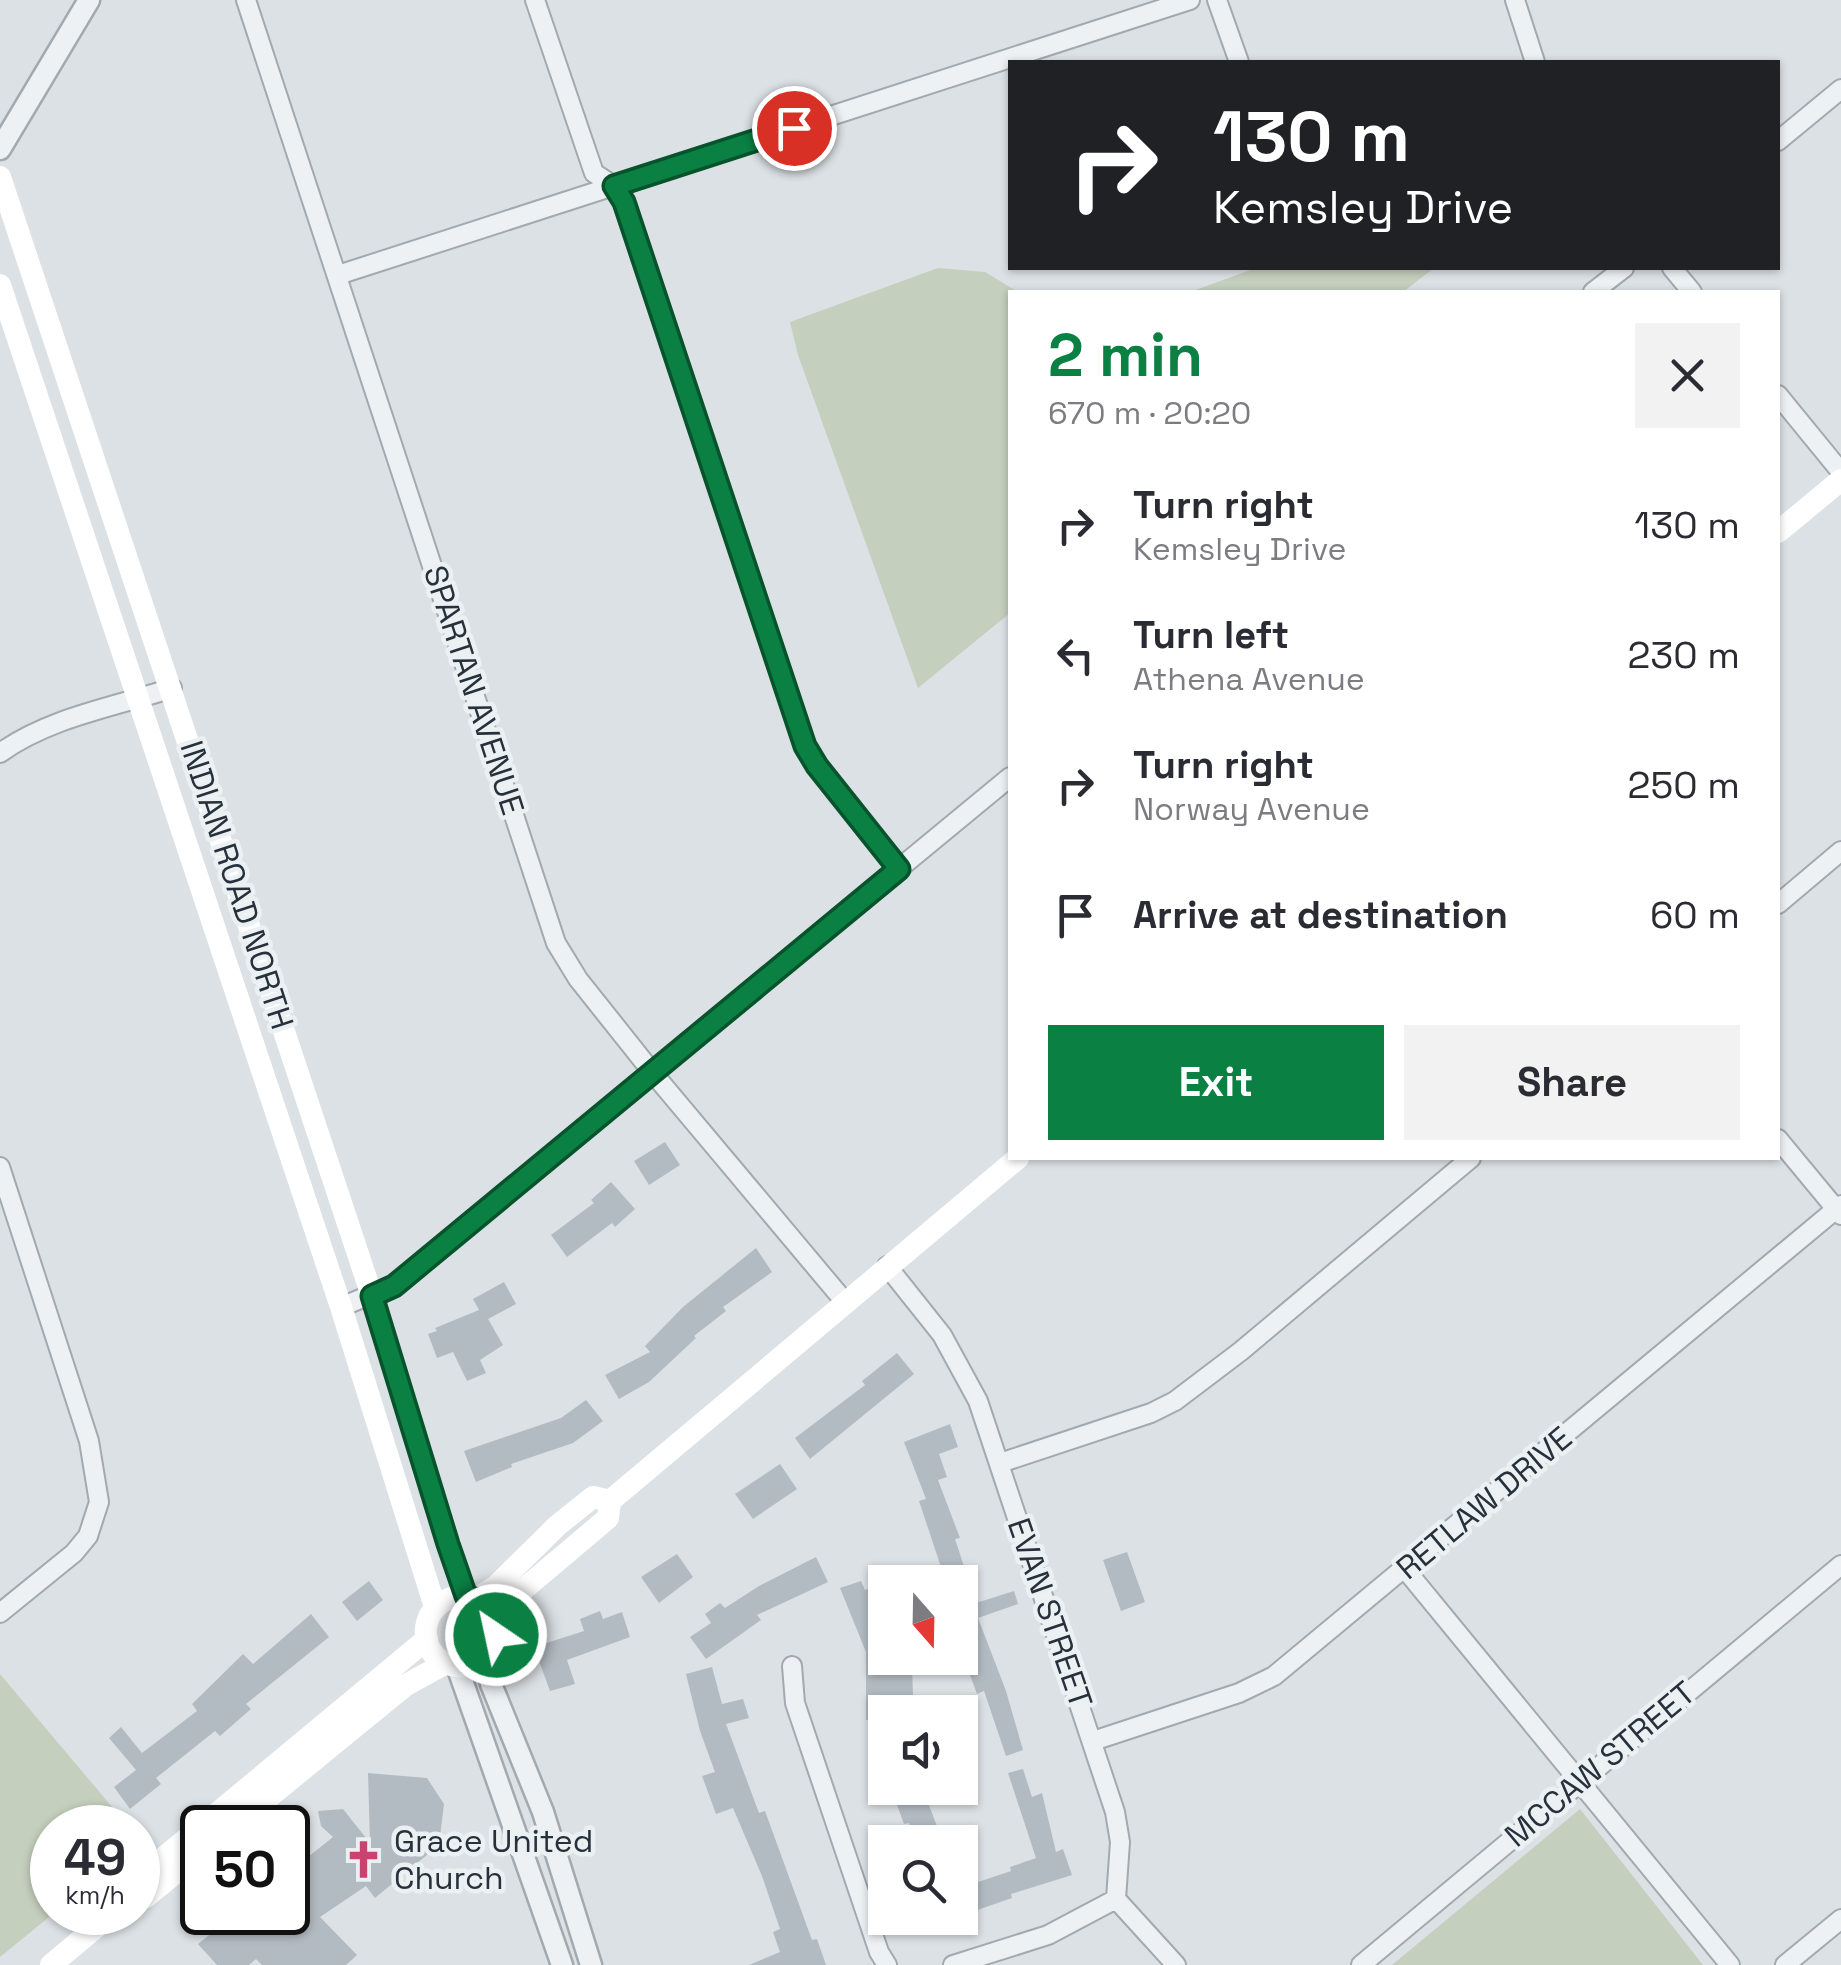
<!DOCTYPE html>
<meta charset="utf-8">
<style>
:root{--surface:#fff;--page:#f2f2f3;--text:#2b2b33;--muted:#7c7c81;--accent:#0b8043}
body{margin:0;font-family:"Space Grotesk",sans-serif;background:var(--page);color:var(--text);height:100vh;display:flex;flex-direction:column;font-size:38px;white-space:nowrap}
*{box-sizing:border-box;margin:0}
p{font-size:32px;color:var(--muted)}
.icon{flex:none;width:55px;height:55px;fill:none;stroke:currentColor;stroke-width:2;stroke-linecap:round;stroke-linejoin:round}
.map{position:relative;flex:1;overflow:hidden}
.panel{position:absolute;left:1008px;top:290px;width:772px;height:870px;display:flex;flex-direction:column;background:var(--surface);border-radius:0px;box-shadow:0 2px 8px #0004}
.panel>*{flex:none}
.banner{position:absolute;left:1008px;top:60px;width:772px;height:210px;border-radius:0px;box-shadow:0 2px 8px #0004;background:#202124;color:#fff;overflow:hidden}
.needle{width:65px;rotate:160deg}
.fabs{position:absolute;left:868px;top:1565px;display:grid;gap:20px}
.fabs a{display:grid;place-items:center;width:110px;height:110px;border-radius:0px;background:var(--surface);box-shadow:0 2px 8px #0004;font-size:50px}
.speed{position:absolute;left:30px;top:1805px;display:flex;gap:20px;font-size:50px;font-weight:700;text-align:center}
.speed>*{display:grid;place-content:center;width:130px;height:130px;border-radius:50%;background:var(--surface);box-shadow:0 2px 8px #0004;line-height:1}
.speed small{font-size:25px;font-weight:400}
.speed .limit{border:5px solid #111;border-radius:15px;background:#fff;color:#111}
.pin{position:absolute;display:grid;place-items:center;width:85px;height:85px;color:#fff;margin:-42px;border:5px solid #fff;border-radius:50%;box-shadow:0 2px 10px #0007}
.me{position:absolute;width:110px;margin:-55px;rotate:326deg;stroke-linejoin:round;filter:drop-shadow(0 0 8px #0008)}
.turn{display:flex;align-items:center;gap:35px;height:210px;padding:0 40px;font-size:45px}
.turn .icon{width:130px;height:130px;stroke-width:2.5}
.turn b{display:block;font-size:70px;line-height:85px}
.round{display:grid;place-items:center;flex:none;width:105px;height:105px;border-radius:0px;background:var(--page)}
.summary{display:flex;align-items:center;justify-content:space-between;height:170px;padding:0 40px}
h1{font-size:60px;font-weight:800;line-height:75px;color:var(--accent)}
.cta{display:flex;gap:20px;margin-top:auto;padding:20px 40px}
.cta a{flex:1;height:115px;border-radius:0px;background:var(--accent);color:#fff;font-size:40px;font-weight:800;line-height:115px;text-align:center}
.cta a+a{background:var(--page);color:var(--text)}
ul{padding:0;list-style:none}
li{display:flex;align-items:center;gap:30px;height:130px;padding:0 40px}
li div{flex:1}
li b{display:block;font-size:38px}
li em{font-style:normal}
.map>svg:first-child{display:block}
.green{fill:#c5cfbd}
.building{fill:#b3bbc2}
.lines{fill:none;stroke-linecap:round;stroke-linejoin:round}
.minor-casing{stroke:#a2a9af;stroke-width:22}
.tertiary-casing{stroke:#a2a9af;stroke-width:25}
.minor{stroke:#eef1f4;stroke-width:18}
.tertiary{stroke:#eef1f4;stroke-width:20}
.secondary{stroke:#fff;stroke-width:22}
.route-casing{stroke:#07532c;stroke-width:25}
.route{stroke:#0b8043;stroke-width:18}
.labels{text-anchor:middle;stroke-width:9;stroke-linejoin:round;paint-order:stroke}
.street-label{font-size:32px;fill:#26313b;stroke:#ebf0f3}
.poi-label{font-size:32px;fill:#26313b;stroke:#ebf0f3;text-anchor:start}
</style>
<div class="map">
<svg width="1841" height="1965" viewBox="0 0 1841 1965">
<rect width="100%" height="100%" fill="#dce1e5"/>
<!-- green -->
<path class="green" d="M 938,268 L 985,272 L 1018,292 L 1010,292 L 1010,613 L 918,688 L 798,355 L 790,322 Z
M 1256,268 L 1434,268 L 1403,292 L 1190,292 Z
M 0,1674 L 129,1827 L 52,1828 L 54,1913 L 0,1957 Z
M 1580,1809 L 1703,1965 L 1392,1965 Z"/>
<!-- building -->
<path class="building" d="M 665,1142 L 680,1165 L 649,1185 L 634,1161 Z
M 611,1182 L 635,1209 L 615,1227 L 612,1223 L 567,1257 L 551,1235 L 594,1203 L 591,1200 Z
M 756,1248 L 772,1272 L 723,1307 L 726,1311 L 694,1336 L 696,1338 L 649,1382 L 619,1399 L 605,1375 L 650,1352 L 645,1346 L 683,1307 Z
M 504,1282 L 516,1304 L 488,1319 L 503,1345 L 480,1360 L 486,1373 L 467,1381 L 453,1352 L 437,1358 L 428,1334 L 437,1331 L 435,1328 L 479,1310 L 473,1299 Z
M 897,1353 L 914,1374 L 810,1459 L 795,1438 L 865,1385 L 862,1381 Z
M 586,1400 L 603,1421 L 573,1443 L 511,1464 L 512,1467 L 476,1482 L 464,1451 L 561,1418 Z
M 950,1424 L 958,1447 L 939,1454 L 947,1477 L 938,1480 L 960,1538 L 955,1539 L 976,1603 L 1014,1591 L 1018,1604 L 978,1618 L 1006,1691 L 1023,1750 L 1006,1756 L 984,1691 L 977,1694 L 960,1648 L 960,1582 L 942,1582 L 938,1568 L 941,1567 L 919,1501 L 926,1499 L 904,1442 Z
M 780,1464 L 797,1489 L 753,1519 L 735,1494 Z
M 1127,1552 L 1145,1602 L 1121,1611 L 1103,1560 Z
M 677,1554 L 693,1577 L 659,1603 L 641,1577 Z
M 816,1557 L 828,1582 L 757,1615 L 761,1620 L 706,1659 L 690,1637 L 711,1623 L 705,1614 L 720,1603 L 725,1608 L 759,1586 Z
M 369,1581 L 383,1600 L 357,1621 L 342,1602 Z
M 861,1581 L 865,1590 L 880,1585 L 885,1598 L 885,1659 L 893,1659 L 892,1668 L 912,1667 L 913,1695 L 891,1695 L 891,1712 L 885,1712 L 885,1758 L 882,1758 L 869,1720 L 866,1720 L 866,1652 L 840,1588 Z
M 600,1611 L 603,1619 L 622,1612 L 630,1637 L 567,1660 L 575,1684 L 550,1691 L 534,1647 L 584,1631 L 580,1619 Z
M 311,1614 L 329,1637 L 246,1704 L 251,1709 L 220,1736 L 215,1731 L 156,1778 L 161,1784 L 130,1809 L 114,1787 L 136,1770 L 109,1738 L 121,1727 L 142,1753 L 197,1711 L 192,1704 L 243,1654 L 253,1664 Z
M 712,1667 L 722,1704 L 743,1699 L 749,1718 L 726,1724 L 759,1813 L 765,1811 L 812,1940 L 817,1939 L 826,1965 L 749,1965 L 780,1952 L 773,1932 L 780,1929 L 762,1876 L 733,1808 L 716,1814 L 702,1776 L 715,1772 L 700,1731 L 686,1674 Z
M 1023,1769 L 1032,1797 L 1042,1793 L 1056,1852 L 1063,1849 L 1072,1875 L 1011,1894 L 1012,1898 L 960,1916 L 960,1888 L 1011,1871 L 1010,1867 L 1036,1858 L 1008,1773 Z
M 368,1773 L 427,1778 L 444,1804 L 439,1845 L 375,1898 L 366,1886 L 320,1917 L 357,1955 L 346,1965 L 262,1965 L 256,1959 L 249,1965 L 217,1965 L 198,1944 L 238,1912 L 288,1912 L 288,1873 L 333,1837 L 321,1826 L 318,1811 L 343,1809 L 370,1843 Z
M 924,1792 L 943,1842 L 916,1842 L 909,1823 L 904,1824 L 896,1802 Z"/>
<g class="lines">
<defs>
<path id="minor" d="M 246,0 L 556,943 L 578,979 L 652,1072 L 845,1302
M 535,0 L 594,173 L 614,186 L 625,202 L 805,746 L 817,766 L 899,869
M 1217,0 L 1239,62
M 1515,0 L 1535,62
M 1778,141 L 1841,89
M 1672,268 L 1692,292
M 338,275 L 1190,0
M 1593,292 L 1624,268
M 1778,395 L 1841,472
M 0,753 C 50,717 115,707 172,688
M 1778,904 L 1841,851
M 1778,1139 L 1841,1215
M 0,1167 L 89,1441 L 99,1502 L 88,1536 L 74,1553 L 0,1613
M 887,1266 L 942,1335 L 978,1401 L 1115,1812 L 1120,1842 L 1116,1899 L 1176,1965
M 341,1307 L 394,1285 L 1010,777
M 1000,1463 L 1151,1413 L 1175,1401 L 1241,1351 L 1471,1158
M 1405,1569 L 1730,1965
M 792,1666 L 795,1703 L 879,1952 L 887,1965
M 1093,1741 L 1239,1693 L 1274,1676 L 1841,1205
M 953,1965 L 1048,1935 L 1116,1899
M 1361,1965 L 1841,1565
M 1785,1965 L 1841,1919"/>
<path id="tertiary" d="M 0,149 L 89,0
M 485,1656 L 491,1684 L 543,1812 L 591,1965
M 457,1666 L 562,1965"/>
</defs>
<!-- minor casing -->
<use href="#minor" class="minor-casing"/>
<!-- tertiary casing -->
<use href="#tertiary" class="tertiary-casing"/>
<!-- minor -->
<use href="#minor" class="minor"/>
<!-- tertiary -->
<use href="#tertiary" class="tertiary"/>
<!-- secondary -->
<path class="secondary" d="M 0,177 L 372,1296 L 466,1596 C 512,1609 499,1673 455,1666 C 411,1658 418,1595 466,1596
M 0,285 L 341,1307 L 435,1607
M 1778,532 L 1841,480
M 475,1599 L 496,1586 L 558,1525 L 593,1497 L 610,1501
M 495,1623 L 512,1599 L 608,1518 L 610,1501 L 1018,1158
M 231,1828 L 406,1685 L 446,1663
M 138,1879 L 427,1639
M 138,1900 L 146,1897 L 202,1851
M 51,1965 L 114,1912"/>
</g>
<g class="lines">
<defs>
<path id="route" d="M 496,1635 C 496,1614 486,1602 466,1596 L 448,1544 L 372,1296 L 394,1286 L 899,869 L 817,766 L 805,746 L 624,202 L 614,186 L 794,128"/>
</defs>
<!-- route casing -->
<use href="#route" class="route-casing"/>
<!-- route -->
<use href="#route" class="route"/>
</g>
<!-- icons -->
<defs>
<symbol id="church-bare" viewBox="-9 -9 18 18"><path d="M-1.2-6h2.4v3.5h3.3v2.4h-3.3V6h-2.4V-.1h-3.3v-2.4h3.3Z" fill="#c8436e" stroke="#ebf0f3" stroke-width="2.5" paint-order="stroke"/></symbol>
</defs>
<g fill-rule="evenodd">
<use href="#church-bare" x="336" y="1832" width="55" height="55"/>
</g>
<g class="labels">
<!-- street labels -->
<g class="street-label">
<text transform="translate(474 690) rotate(72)" y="11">SPARTAN AVENUE</text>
<text transform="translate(237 885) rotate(72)" y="11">INDIAN ROAD NORTH</text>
<text transform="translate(1484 1503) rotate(-40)" y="11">RETLAW DRIVE</text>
<text transform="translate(1050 1613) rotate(71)" y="11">EVAN STREET</text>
<text transform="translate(1600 1764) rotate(-40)" y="11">MCCAW STREET</text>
</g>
<!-- poi labels -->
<g class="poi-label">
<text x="394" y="1852">Grace United<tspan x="394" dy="37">Church</tspan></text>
</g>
</g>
</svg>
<div class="fabs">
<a><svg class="needle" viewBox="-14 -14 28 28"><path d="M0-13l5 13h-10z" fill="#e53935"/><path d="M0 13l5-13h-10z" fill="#7c7c81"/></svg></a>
<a><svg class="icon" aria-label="sound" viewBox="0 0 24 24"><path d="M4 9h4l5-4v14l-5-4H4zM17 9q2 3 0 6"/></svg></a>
<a><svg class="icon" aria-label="search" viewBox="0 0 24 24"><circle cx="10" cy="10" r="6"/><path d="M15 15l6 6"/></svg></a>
</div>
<div class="speed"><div>49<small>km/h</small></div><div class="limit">50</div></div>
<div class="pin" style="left:794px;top:128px;background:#d93025"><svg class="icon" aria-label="arrive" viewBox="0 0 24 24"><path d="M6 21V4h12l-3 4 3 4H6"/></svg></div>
<svg class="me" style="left:496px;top:1635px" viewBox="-20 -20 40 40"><circle r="17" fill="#0b8043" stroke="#fff" stroke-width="3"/><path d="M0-11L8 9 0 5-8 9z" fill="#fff"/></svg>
<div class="banner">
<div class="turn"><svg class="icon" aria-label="right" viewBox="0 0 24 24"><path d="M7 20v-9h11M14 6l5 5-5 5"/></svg><div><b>130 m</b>Kemsley Drive</div></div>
</div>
<section class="panel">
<div class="summary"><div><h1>2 min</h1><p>670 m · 20:20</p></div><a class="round"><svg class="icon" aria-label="close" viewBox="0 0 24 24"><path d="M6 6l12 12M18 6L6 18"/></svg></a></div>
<ul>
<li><svg class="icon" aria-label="right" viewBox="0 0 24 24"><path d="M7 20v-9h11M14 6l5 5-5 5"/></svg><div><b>Turn right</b><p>Kemsley Drive</p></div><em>130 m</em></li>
<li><svg class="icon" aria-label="left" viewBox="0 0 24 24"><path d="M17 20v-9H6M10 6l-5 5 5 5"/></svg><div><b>Turn left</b><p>Athena Avenue</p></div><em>230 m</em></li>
<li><svg class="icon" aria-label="right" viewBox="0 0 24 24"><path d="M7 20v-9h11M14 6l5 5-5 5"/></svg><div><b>Turn right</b><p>Norway Avenue</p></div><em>250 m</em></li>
<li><svg class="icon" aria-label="arrive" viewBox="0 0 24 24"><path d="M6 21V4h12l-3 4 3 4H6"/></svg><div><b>Arrive at destination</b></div><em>60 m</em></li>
</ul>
<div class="cta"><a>Exit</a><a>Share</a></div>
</section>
</div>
